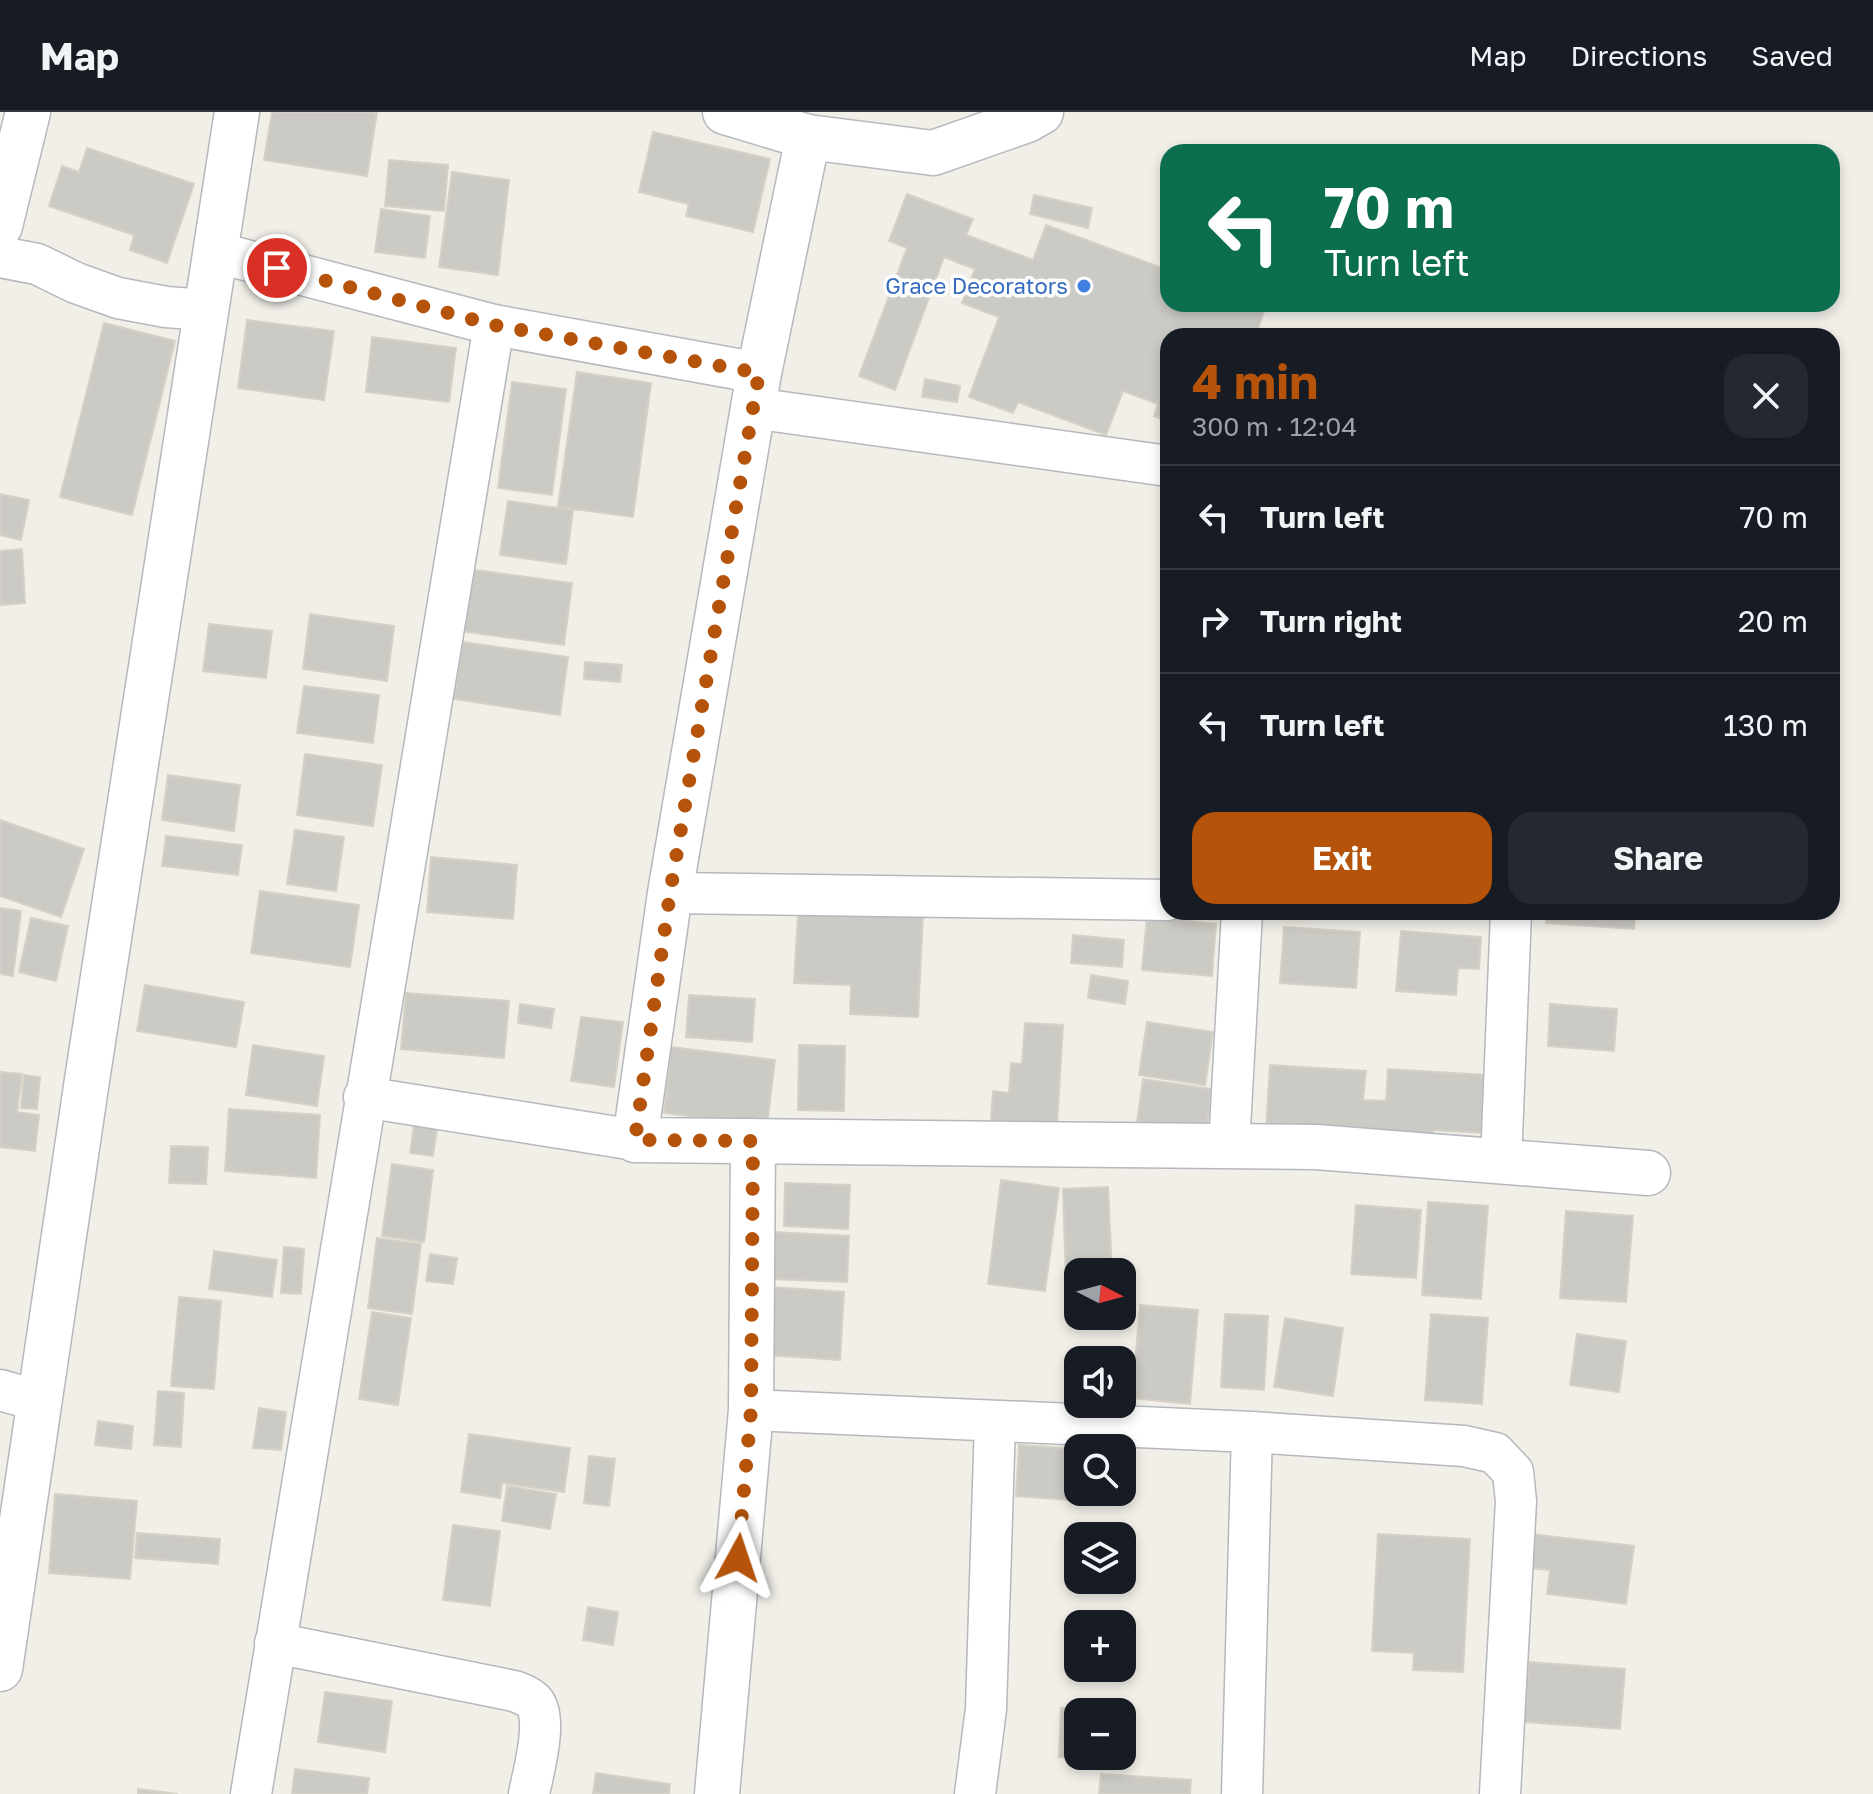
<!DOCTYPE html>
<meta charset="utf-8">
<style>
:root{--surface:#171b24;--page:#242831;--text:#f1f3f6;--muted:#9ea1a6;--line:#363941;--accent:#b45309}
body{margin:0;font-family:"Golos Text",sans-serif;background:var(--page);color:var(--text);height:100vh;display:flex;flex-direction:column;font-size:30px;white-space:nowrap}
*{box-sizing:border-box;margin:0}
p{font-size:26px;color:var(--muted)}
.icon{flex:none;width:44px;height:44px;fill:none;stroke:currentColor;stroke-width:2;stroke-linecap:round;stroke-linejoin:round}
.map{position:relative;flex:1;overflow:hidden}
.panel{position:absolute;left:1160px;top:216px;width:680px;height:592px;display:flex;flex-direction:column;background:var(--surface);border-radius:24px;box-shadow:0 4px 12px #0003}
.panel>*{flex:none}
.top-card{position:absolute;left:1160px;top:32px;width:680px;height:168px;border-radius:24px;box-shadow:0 4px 12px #0003;background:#0b6e4f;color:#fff;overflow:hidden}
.needle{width:52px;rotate:96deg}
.buttons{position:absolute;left:1064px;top:1146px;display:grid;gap:16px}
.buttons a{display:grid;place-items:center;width:72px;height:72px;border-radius:16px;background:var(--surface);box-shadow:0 4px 12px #0003;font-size:40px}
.pin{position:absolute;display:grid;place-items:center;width:68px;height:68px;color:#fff;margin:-34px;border:4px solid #fff;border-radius:50%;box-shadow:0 2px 8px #0007}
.me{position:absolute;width:88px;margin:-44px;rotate:5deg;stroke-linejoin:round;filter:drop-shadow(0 0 6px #0008)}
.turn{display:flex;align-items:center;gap:28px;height:168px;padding:0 32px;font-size:36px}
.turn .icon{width:104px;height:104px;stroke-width:2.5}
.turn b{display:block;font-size:56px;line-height:68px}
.round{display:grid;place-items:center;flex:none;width:84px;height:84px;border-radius:24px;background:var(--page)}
.overview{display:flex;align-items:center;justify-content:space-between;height:136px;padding:0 32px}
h1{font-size:48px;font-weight:700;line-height:60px;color:var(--accent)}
.action{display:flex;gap:16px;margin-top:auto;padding:16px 32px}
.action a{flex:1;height:92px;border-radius:24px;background:var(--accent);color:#fff;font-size:32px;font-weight:700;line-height:92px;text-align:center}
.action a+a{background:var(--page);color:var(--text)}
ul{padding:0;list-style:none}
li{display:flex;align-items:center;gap:24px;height:104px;padding:0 32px;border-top:2px solid var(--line)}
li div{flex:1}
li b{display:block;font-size:30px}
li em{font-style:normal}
header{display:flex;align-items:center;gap:48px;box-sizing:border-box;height:112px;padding:0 40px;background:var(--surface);border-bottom:2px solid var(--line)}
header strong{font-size:38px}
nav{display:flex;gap:44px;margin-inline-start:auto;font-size:28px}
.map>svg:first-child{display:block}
.building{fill:#cccac5;stroke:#d6d1c6;stroke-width:2}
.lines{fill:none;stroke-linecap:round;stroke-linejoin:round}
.minor-casing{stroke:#b5b8bc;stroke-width:43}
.tertiary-casing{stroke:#b5b8bc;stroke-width:47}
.secondary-casing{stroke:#b6babf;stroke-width:47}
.minor{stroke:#fff;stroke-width:40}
.tertiary{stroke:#fff;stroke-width:44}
.secondary{stroke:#fff;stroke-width:44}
.route{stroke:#b45309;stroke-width:14;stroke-dasharray:0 25.2}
.shop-dot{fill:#3f7fe0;stroke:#fff;stroke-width:3}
.labels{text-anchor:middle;stroke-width:7;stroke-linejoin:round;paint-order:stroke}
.shop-label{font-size:22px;fill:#366cbe;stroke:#fff;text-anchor:end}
</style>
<header>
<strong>Map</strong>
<nav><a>Map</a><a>Directions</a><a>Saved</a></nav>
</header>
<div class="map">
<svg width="1873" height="1682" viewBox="0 0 1873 1682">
<rect width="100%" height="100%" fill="#f1efe8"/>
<!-- building -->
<path class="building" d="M 272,0 L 377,0 L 367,64 L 264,48 Z
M 653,20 L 770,47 L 753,120 L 686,104 L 689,92 L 639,80 Z
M 87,36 L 194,72 L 167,151 L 130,138 L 134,123 L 49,94 L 62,54 L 79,60 Z
M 389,48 L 448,53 L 444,99 L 385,94 Z
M 452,60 L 509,68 L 498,163 L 439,155 Z
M 907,82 L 973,107 L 966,123 L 1033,148 L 1046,113 L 1154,153 L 1168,159 L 1168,192 L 1253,192 L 1265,197 L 1255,224 L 1168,224 L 1168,310 L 1154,304 L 1158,292 L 1123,279 L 1106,323 L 1018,290 L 1013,301 L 969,285 L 999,205 L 962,191 L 975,157 L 944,145 L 895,278 L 859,264 L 907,136 L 889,129 Z
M 1034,83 L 1092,96 L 1088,116 L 1030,102 Z
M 381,97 L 430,104 L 425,146 L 375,140 Z
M 247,208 L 334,219 L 324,288 L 238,276 Z
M 104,211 L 175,229 L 132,403 L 60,385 Z
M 372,225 L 456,236 L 449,290 L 366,280 Z
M 577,260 L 651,271 L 633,405 L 558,395 Z
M 925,267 L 960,274 L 957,290 L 922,285 Z
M 512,270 L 566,277 L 552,383 L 498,376 Z
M 0,382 L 29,388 L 21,428 L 0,423 Z
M 508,389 L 573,398 L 566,452 L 500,443 Z
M 22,437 L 25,491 L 0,493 L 0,439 Z
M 468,457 L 572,471 L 564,533 L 459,519 Z
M 310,502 L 394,514 L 387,569 L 303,557 Z
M 209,512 L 272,519 L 266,566 L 203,559 Z
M 462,530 L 568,545 L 560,603 L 454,587 Z
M 585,550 L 622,553 L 620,570 L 584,567 Z
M 304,574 L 379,583 L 373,631 L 297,621 Z
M 305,642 L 382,653 L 373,714 L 297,703 Z
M 168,663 L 240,673 L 234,719 L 162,708 Z
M 0,708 L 84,737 L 61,805 L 0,784 Z
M 295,718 L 344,725 L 336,779 L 287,772 Z
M 166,724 L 242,733 L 238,763 L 162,754 Z
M 431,745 L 517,753 L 513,807 L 427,800 Z
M 260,779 L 359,793 L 350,855 L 251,841 Z
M 0,796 L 21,799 L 13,864 L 0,862 Z
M 850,799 L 923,803 L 918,905 L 850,902 L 851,873 L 794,871 L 798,802 L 849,804 Z
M 1416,800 L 1461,800 L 1462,803 L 1416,806 Z
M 1547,800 L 1635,800 L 1634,817 L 1546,811 Z
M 1147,805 L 1216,812 L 1212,864 L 1142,858 Z
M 31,806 L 68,814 L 56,869 L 19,860 Z
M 1284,815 L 1360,820 L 1356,876 L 1280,871 Z
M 1401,819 L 1481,825 L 1479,857 L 1458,856 L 1456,883 L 1396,879 Z
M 1073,823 L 1124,828 L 1122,855 L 1071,851 Z
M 1091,863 L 1128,869 L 1125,892 L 1088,886 Z
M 145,873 L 244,890 L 236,935 L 137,919 Z
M 406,881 L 509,889 L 504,946 L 401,937 Z
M 689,883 L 755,887 L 752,930 L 686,925 Z
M 520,892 L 554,897 L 551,916 L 518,911 Z
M 1550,892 L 1617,897 L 1614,939 L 1548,934 Z
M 581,905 L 623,910 L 614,975 L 571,969 Z
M 1147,910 L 1213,920 L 1205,973 L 1139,963 Z
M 1025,911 L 1063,913 L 1057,1013 L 991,1008 L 993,979 L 1009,981 L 1011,951 L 1022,952 Z
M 253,933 L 324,944 L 317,994 L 246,983 Z
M 799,933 L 845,934 L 844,999 L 798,998 Z
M 671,935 L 775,948 L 767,1014 L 664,1001 Z
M 1270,953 L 1366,959 L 1363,988 L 1386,989 L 1388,957 L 1486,963 L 1483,1021 L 1433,1018 L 1433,1027 L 1266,1016 Z
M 0,960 L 22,962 L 17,1000 L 39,1003 L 35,1039 L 0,1035 Z
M 24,963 L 40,965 L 37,997 L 21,996 Z
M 1143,967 L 1212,977 L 1205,1027 L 1136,1017 Z
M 229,997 L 320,1003 L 316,1066 L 225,1059 Z
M 416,999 L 439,1002 L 433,1044 L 410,1041 Z
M 171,1034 L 208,1035 L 206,1072 L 169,1071 Z
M 392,1052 L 433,1058 L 424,1130 L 382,1124 Z
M 1001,1068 L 1059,1076 L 1045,1179 L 988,1172 Z
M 785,1071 L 850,1073 L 848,1117 L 784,1114 Z
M 1108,1075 L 1112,1160 L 1078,1160 L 1078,1168 L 1066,1168 L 1063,1077 Z
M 1428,1090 L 1488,1094 L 1481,1187 L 1422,1183 Z
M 1356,1093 L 1421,1098 L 1416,1166 L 1351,1162 Z
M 1566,1099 L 1633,1104 L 1626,1190 L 1560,1186 Z
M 774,1120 L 849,1124 L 847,1170 L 772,1167 Z
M 377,1126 L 421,1132 L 412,1202 L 368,1196 Z
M 284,1135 L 304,1137 L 301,1182 L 281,1181 Z
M 214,1139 L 277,1148 L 272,1185 L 209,1177 Z
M 430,1142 L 457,1146 L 453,1172 L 426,1169 Z
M 770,1175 L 844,1180 L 840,1248 L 765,1243 Z
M 179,1185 L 221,1189 L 214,1277 L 171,1274 Z
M 1140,1193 L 1198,1198 L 1190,1292 L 1132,1286 Z
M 372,1200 L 411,1206 L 398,1293 L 359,1287 Z
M 1225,1202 L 1268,1204 L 1264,1278 L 1221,1275 Z
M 1431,1202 L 1488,1206 L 1482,1292 L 1425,1288 Z
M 1285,1206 L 1343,1216 L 1333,1284 L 1274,1275 Z
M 1577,1222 L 1626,1229 L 1619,1280 L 1570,1273 Z
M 158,1279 L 184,1281 L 181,1335 L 154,1333 Z
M 259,1296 L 286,1300 L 281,1338 L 253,1336 Z
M 98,1309 L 133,1314 L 131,1337 L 95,1333 Z
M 469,1322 L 570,1336 L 564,1380 L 502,1371 L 500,1386 L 461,1380 Z
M 1019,1333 L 1078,1337 L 1078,1380 L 1083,1380 L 1082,1389 L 1016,1384 Z
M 589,1344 L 615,1347 L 609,1394 L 584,1391 Z
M 507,1374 L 556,1382 L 550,1417 L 502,1409 Z
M 55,1382 L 137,1389 L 130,1467 L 49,1461 Z
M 453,1413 L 500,1419 L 490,1494 L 443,1488 Z
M 137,1421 L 220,1427 L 218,1452 L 135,1446 Z
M 1378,1422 L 1470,1427 L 1463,1560 L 1413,1558 L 1414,1541 L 1372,1539 Z
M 1530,1422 L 1634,1434 L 1626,1492 L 1547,1482 L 1550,1458 L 1526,1456 Z
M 588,1495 L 618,1500 L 613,1533 L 583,1528 Z
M 1529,1550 L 1625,1557 L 1620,1617 L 1524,1610 Z
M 325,1580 L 392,1589 L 385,1640 L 318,1630 Z
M 1061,1596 L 1089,1597 L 1089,1600 L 1078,1600 L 1078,1644 L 1087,1644 L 1087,1646 L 1059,1645 Z
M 295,1657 L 369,1666 L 367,1682 L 292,1682 Z
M 596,1661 L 670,1672 L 669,1682 L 593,1682 Z
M 1101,1662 L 1191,1668 L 1190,1682 L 1099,1682 Z
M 138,1677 L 178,1682 L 138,1682 Z"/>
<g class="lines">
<defs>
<path id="minor" d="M 215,140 L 494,213 L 759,261
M 0,145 L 37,152 L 76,171 L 118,186 L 166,195 L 207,198
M 753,296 L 1168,354
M 670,781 L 1168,788
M 364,985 L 635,1028
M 1229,1034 L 1242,800
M 1501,1050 L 1511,800
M 0,1278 L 39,1289
M 751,1298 L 1252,1320 L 1464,1334 L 1495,1341 L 1513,1360 L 1516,1389 L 1500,1682
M 275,1531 L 514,1579 C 520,1581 527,1584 532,1588 C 550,1602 533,1661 529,1682
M 251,1682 L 494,213
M 975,1682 L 986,1597 L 995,1309
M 1242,1682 L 1252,1320"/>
<path id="tertiary" d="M 808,25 L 759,261 L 670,781 L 635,1028 L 1316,1035 L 1648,1061
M 0,114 L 28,0
M 0,1557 L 87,968 L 237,0
M 717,1682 L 751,1298 L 753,1029"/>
<path id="secondary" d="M 725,0 L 808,25 L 933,41 L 1027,8 L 1041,0"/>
</defs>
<!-- minor casing -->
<use href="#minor" class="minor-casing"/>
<!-- tertiary casing -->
<use href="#tertiary" class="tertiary-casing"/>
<!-- secondary casing -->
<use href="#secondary" class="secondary-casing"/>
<!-- minor -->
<use href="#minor" class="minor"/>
<!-- tertiary -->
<use href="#tertiary" class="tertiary"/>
<!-- secondary -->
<use href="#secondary" class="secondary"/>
</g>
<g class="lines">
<!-- route -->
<path class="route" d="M 277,156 L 494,213 L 759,261 L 670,781 L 635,1028 L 753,1029 L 751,1298 L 738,1446"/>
</g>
<!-- markers -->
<circle class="shop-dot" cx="1084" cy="174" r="8"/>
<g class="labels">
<!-- shop labels -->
<g class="shop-label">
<text x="1068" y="182">Grace Decorators</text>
</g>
</g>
</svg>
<div class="buttons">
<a><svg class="needle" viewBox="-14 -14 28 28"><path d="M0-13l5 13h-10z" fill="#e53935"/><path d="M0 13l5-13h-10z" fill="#9ea1a6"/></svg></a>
<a><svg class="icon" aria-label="sound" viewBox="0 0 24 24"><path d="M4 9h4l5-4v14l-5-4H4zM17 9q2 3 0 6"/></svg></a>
<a><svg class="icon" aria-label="search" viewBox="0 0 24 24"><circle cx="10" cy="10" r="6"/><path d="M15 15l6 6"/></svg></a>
<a><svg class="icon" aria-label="layers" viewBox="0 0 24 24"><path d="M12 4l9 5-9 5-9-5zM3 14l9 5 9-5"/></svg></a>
<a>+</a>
<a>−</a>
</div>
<div class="pin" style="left:277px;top:156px;background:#d93025"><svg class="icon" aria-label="arrive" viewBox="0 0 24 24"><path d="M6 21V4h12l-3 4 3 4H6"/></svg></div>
<svg class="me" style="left:738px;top:1446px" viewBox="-20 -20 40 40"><path d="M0-17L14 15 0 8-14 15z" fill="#b45309" stroke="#fff" stroke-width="4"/></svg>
<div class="top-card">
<div class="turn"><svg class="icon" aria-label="left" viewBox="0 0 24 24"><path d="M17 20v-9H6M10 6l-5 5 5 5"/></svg><div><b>70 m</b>Turn left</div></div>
</div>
<section class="panel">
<div class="overview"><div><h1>4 min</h1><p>300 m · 12:04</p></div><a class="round"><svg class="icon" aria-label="close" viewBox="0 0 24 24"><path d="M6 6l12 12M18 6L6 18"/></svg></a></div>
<ul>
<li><svg class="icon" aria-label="left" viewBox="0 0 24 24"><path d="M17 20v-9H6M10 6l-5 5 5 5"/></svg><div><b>Turn left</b></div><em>70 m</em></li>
<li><svg class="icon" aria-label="right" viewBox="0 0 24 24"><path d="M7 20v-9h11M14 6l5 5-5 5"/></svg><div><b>Turn right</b></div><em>20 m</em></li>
<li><svg class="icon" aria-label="left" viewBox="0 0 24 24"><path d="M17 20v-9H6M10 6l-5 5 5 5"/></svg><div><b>Turn left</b></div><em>130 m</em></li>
</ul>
<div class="action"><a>Exit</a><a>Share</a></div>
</section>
</div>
